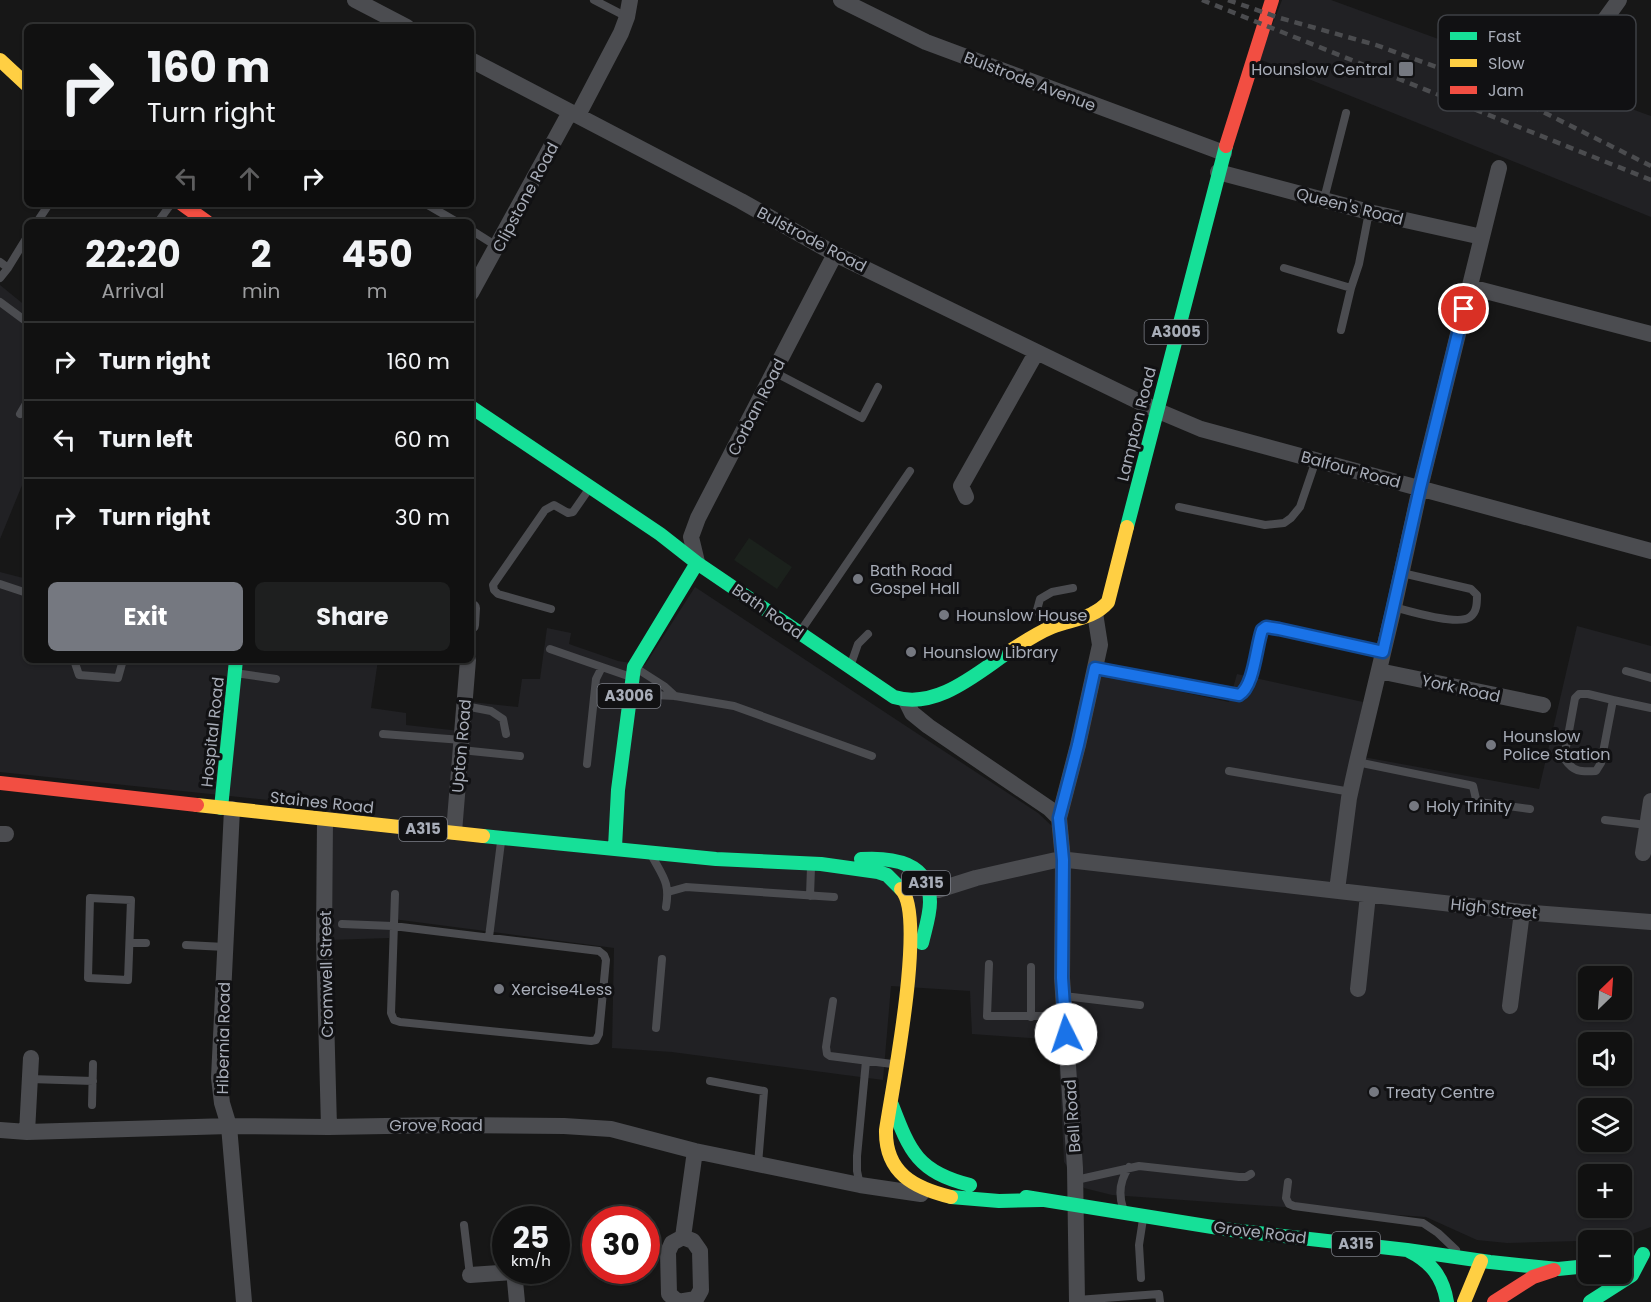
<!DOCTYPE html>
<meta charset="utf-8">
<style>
:root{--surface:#111;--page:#1e1f1f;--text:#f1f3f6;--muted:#9c9d9f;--line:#303131;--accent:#757880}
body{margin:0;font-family:Poppins,sans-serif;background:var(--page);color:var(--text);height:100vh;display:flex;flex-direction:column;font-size:22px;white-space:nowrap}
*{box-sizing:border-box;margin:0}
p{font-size:20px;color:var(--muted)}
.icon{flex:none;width:33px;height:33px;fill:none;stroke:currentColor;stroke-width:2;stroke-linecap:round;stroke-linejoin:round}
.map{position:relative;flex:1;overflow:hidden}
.sheet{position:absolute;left:24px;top:219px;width:450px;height:444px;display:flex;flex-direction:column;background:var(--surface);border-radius:9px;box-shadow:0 2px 4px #0004,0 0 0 2px var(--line)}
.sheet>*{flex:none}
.hud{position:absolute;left:24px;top:24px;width:450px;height:183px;border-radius:9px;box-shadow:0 2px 4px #0004,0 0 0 2px var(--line);background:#111;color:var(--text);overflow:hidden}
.needle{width:39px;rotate:25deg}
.controls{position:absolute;left:1578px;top:966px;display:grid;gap:12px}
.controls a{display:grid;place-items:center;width:54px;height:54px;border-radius:9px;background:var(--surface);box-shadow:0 2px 4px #0004,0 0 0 2px var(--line);font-size:30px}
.speed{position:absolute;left:492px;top:1206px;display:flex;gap:12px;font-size:30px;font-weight:700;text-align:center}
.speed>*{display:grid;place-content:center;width:78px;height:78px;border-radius:50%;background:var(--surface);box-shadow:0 2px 4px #0004,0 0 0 2px var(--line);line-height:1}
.speed small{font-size:15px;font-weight:400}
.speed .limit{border:9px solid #d22;background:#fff;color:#111}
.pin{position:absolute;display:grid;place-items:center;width:51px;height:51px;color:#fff;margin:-26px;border:3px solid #fff;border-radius:50%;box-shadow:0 2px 6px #0007}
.me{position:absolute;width:66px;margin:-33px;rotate:356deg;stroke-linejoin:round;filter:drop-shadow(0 0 4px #0008)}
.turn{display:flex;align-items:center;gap:21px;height:126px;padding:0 24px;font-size:27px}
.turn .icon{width:78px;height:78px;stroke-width:2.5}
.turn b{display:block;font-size:42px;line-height:51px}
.lanes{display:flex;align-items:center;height:57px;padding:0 24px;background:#0003;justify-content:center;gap:30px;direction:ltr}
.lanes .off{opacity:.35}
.eta{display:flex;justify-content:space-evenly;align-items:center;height:102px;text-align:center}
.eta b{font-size:36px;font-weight:700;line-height:42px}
.button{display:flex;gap:12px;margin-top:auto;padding:12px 24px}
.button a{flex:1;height:69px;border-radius:9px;background:var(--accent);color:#fff;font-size:24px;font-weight:700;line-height:69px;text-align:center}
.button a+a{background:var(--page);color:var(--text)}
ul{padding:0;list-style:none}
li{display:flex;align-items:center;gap:18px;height:78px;padding:0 24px;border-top:2px solid var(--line)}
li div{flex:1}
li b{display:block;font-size:22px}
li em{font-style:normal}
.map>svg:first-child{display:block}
.built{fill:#212124;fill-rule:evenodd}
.green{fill:#1b211c}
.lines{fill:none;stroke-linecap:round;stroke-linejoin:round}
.lane{stroke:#4b4c50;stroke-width:8}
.street{stroke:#4b4c50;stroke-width:16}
.fast{stroke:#16e098;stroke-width:14}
.slow{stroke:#ffcf43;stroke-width:14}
.jam{stroke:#f24e42;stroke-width:14}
.rail{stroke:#4b4c4f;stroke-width:4.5;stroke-dasharray:8 6;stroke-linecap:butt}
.route-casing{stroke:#114b97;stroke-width:15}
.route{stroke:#1a73e8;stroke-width:10}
.poi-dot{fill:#757880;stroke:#111113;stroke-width:2}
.labels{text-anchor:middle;stroke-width:6;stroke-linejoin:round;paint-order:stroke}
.shield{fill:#111113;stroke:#7b7e86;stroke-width:1.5}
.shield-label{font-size:15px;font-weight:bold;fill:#a8adb8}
.poi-label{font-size:16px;fill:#a8adb8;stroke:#111113;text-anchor:start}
.street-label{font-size:16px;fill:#a8adb8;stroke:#111113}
.key{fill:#111113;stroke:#3e4045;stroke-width:1.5}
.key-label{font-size:16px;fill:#a8adb8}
</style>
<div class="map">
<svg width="1651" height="1302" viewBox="0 0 1651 1302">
<rect width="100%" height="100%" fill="#171717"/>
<!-- built -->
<path class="built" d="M 1282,0 L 1331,0 L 1651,116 L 1651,217 L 1259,59 Z
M 0,285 L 27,307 L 27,473 L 0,539 Z
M 0,572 L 27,579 L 27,660 L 378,660 L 371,708 L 406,713 L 406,725 L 469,732 L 472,702 L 518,707 L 522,679 L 540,679 L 547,628 L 571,633 L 569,644 L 618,661 L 645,665 L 695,587 L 1038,813 L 1052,826 L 1067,815 L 1101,675 L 1229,702 L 1237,674 L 1363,702 L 1352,755 L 1539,789 L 1577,626 L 1651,646 L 1651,1227 L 1615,1240 L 1507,1243 L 1477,1240 L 1426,1217 L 1112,1195 L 1084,1188 L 1064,1162 L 1058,1040 L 972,1034 L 970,991 L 891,986 L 883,1080 L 672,1052 L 612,1048 L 614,948 L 393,919 L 389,938 L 329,940 L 326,806 L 0,772 ZM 1588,976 L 1622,976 L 1622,1010 L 1588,1010 ZM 1588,1042 L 1622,1042 L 1622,1076 L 1588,1076 ZM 1588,1108 L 1622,1108 L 1622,1142 L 1588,1142 ZM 1588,1174 L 1622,1174 L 1622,1208 L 1588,1208 Z"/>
<!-- green -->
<path class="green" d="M 749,538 L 792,567 L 777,589 L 734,560 Z"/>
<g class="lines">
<!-- lane -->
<path class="lane" d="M 594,0 L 627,17
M 1324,199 L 1346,113
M 426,204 L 457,222
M 37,222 L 49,204
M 158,222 L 171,204
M 471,230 L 498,247
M 0,262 L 8,268 L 27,237
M 1284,268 L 1351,288 L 1359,264 L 1369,212
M 0,278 L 8,268
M 0,302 L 27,322
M 1341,330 L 1351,288
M 774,372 L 862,418 L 878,387
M 20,414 L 27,402
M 1179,507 L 1265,525 L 1284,523 L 1291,518 L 1300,507 L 1316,460
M 0,584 L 27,593
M 1394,607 C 1409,611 1458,626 1470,617 C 1477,612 1477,603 1477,595 L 1471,589 L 1402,573
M 551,609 L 498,594 L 494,590 L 493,585 L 545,510 L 554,505 L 568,513 L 573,512 L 589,489
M 1046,625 L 1037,610 L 1040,599 L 1052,592 L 1073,588
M 802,629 L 910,471
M 550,649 L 628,676
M 74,660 L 79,675 L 118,678 L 123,660
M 851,664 L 858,644 L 868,634
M 1095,668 L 1239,695 L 1248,688 L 1261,630 L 1271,627 L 1279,629 L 1383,653
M 639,670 L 664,686 L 675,696
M 1626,671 L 1651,678
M 235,673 L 276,679
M 633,694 L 675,696 L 734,706 L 872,756
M 1613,700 L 1588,694 L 1579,694 L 1575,698 L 1564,758 C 1573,772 1580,772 1596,771 L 1601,763 L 1613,700 L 1651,708
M 465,706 L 491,711 L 503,719 L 506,734
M 383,734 L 462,740
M 461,750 L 520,756
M 1357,762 L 1469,785 L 1473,786 L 1476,799 L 1479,802 L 1530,809
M 587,764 L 596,679 L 602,667
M 1229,771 L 1351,792
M 1605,820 L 1647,825
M 653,858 C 664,878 670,884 666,907
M 668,892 L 686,887 L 834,897
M 810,896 L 811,867
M 90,898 L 131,900 L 128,980 L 88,978 Z
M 342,924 L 393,926 L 599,951 L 604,955 L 606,960 L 599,1034 L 596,1040 L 591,1041 L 400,1022 L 394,1020 L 391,1013 L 395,894
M 489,937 L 501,842
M 130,943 L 146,943
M 186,945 L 225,947
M 989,964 L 987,1016 L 1065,1016
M 1031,967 L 1031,1017
M 1064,996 L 1140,1005
M 833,1001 L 826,1047 L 827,1054 L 830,1056 L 892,1064
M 656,1028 L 662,959
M 30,1079 L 93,1081
M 710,1081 L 764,1091 L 758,1164
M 92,1105 L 93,1064
M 1076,1180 L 1139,1166 L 1239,1177 L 1246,1177 L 1251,1174
M 1288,1182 L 1286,1198 L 1289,1204 L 1294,1206 L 1423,1223 L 1438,1233 L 1456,1250
M 860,1185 L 857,1171 L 857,1156 L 866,1061
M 1123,1208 C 1118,1193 1120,1180 1129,1167
M 464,1225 L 470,1275
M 1141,1278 L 1139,1245 L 1143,1219
M 1077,1300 L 1159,1294 L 1160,1302"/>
<!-- street -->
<path class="street" d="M 355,0 L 407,27
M 841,0 L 926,42 L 1224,153
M 1580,54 L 1619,0
M 471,60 L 741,201 L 835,254 L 1156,410 L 1201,429 L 1651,551
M 578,115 L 621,33 L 627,17 L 630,0
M 1218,172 L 1369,212 L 1482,237
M 1470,287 L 1651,334
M 471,293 L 570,112
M 966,497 L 961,486 L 1036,353
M 697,562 L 691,537 L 698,518 L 835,254
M 471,625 L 472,608
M 1379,671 L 1543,705
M 906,701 L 912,713 L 928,726 L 1050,809 L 1059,818
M 232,809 L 219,1078 L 222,1103 L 229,1126 L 244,1302
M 325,820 L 324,940 L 329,1127
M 454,832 L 468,660
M 0,834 L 6,834
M 1643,853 L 1651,801
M 938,890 L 976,878 L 1056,860 L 1068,860 L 1522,912 L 1651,922
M 1337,890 L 1349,798 L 1357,762 L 1394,607 L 1420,488 L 1499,168
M 1358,989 L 1368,895
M 1510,1006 L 1522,912
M 0,1130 L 27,1132 L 229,1126 L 329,1127 L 443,1125 L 564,1126 L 611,1129 L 695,1151 L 860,1185 L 921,1194
M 27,1132 L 31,1058
M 683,1237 L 672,1243 L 668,1252 L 669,1294 L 678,1302 L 696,1299 L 701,1290 L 700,1251 L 693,1241 L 683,1237 L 695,1151
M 514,1270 L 517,1302
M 470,1275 L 514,1272
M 1077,1302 L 1075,1168 L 1062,978 L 1063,860 L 1059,818 L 1078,745 L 1100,645 L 1095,613"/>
<!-- fast -->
<path class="fast" d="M 471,407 L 660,534 L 697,563 L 894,697 C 937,710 977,673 1010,651
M 1127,527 L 1226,146
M 221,808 L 236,660
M 483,836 L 716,859 L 821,864 L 878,872 L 887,875 L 901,889
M 615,847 L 618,790 L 634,667 L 697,563
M 861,859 C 892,857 930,862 930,902 C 930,915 925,930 922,943
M 892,1105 C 910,1152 918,1172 970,1185
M 951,1197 L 999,1201 L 1041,1200
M 1026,1197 L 1231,1230 L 1407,1250 L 1490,1262 L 1558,1269 L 1588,1266
M 1409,1251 C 1431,1262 1443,1277 1447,1302
M 1590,1302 L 1632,1275 L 1643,1254"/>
<!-- slow -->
<path class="slow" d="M 0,60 L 27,85
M 1010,651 C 1024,642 1037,633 1052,627 C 1072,619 1093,619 1108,602 L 1127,527
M 197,805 L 483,836
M 901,889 C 927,915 892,1089 886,1130 C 885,1173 914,1188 951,1197
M 1464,1302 L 1481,1261"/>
<!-- jam -->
<path class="jam" d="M 1226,146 L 1272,0
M 182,204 L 207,222
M 0,783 L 197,805
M 1494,1302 L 1533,1277 L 1554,1270"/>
<!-- rail -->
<path class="rail" d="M 1202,0 L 1651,180
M 1228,0 L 1280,18 L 1376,45 L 1439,68 L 1519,100 L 1651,166"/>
</g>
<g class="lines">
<defs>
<path id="route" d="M 1066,1034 L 1062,978 L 1063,860 L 1059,818 L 1078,745 L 1095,668 L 1239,695 C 1254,687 1256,647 1262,630 L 1266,627 L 1279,629 L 1383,652 L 1420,488 L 1464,309"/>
</defs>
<!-- route casing -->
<use href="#route" class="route-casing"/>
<!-- route -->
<use href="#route" class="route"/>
</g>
<!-- markers -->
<g class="poi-dot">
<rect x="1398" y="61" width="16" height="16" rx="3"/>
<circle cx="858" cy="579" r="6"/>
<circle cx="944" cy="615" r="6"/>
<circle cx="911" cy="652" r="6"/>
<circle cx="1491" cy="745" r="6"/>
<circle cx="1414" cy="806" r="6"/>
<circle cx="499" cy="989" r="6"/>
<circle cx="1374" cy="1092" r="6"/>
</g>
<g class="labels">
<!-- shield labels -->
<g class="shield">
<rect x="1144.5" y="320" width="63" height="24" rx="4.5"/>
<rect x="597.5" y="684" width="63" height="24" rx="4.5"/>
<rect x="399" y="817" width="48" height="24" rx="4.5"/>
<rect x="902" y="871" width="48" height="24" rx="4.5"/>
<rect x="1332" y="1232" width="48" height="24" rx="4.5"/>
</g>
<g class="shield-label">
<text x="1176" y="337">A3005</text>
<text x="629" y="701">A3006</text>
<text x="423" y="834">A315</text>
<text x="926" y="888">A315</text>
<text x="1356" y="1249">A315</text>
</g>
<!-- poi labels -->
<g class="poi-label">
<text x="1392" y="75" text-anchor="end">Hounslow Central</text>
<text x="870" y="576">Bath Road<tspan x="870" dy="18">Gospel Hall</tspan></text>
<text x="956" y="621">Hounslow House</text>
<text x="923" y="658">Hounslow Library</text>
<text x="1503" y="742">Hounslow<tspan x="1503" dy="18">Police Station</tspan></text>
<text x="1426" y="812">Holy Trinity</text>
<text x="511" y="995">Xercise4Less</text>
<text x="1386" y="1098">Treaty Centre</text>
</g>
<!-- street labels -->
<g class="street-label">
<text transform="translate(1030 81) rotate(21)" y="6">Bulstrode Avenue</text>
<text transform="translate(525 197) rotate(-62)" y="6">Clipstone Road</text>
<text transform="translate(1350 206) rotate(14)" y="6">Queen's Road</text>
<text transform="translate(812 239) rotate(28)" y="6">Bulstrode Road</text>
<text transform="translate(756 407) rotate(-63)" y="6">Corban Road</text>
<text transform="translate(1136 424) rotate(-76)" y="6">Lampton Road</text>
<text transform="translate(1351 469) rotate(15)" y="6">Balfour Road</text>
<text transform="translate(768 611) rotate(35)" y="6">Bath Road</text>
<text transform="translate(1461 688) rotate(12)" y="6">York Road</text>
<text transform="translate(212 732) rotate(-84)" y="6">Hospital Road</text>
<text transform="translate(461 746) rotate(-85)" y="6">Upton Road</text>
<text transform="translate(322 802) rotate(6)" y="6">Staines Road</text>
<text transform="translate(1494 908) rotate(6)" y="6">High Street</text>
<text transform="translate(326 974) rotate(-91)" y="6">Cromwell Street</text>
<text transform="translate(223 1038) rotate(-89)" y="6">Hibernia Road</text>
<text transform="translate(1072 1116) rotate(-94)" y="6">Bell Road</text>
<text x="436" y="1131">Grove Road</text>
<text transform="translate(1260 1232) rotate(7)" y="6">Grove Road</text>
</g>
</g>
<!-- legend -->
<rect x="1438" y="15" width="198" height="96" rx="9" class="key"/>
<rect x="1450" y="32" width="27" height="8" fill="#16e098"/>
<rect x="1450" y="59" width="27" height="8" fill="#ffcf43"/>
<rect x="1450" y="86" width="27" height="8" fill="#f24e42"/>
<g class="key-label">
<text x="1488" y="42">Fast</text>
<text x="1488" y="69">Slow</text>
<text x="1488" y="96">Jam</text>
</g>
</svg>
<div class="controls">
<a><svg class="needle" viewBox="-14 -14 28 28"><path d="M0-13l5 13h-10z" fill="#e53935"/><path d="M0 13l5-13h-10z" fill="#9c9d9f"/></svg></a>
<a><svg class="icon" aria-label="sound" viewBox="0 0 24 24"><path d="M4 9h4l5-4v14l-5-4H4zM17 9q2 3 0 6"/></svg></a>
<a><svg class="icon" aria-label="layers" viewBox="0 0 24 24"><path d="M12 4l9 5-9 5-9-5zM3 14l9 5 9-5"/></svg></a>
<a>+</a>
<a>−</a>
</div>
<div class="speed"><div>25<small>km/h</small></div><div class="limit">30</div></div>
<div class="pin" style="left:1464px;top:309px;background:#d93025"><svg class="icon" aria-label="arrive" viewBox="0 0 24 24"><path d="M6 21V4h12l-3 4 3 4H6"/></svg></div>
<svg class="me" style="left:1066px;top:1034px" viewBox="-20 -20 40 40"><circle r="19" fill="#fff"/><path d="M0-13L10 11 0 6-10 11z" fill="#1a73e8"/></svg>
<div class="hud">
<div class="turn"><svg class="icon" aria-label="right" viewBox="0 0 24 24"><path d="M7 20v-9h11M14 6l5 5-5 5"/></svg><div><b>160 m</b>Turn right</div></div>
<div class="lanes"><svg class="icon off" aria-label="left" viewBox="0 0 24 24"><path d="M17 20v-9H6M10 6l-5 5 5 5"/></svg><svg class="icon off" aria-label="ahead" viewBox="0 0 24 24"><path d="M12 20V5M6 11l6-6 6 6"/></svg><svg class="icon" aria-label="right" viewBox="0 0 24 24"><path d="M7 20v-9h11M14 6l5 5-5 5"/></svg></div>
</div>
<section class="sheet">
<div class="eta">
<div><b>22:20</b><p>Arrival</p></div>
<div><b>2</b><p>min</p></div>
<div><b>450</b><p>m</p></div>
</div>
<ul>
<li><svg class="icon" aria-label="right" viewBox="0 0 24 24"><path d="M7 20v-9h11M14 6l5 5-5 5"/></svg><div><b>Turn right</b></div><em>160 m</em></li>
<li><svg class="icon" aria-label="left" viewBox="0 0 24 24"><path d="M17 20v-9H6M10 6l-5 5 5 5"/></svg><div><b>Turn left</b></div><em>60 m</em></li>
<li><svg class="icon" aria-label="right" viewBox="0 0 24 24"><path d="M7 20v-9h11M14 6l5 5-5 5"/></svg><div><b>Turn right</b></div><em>30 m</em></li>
</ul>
<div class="button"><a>Exit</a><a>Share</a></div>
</section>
</div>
